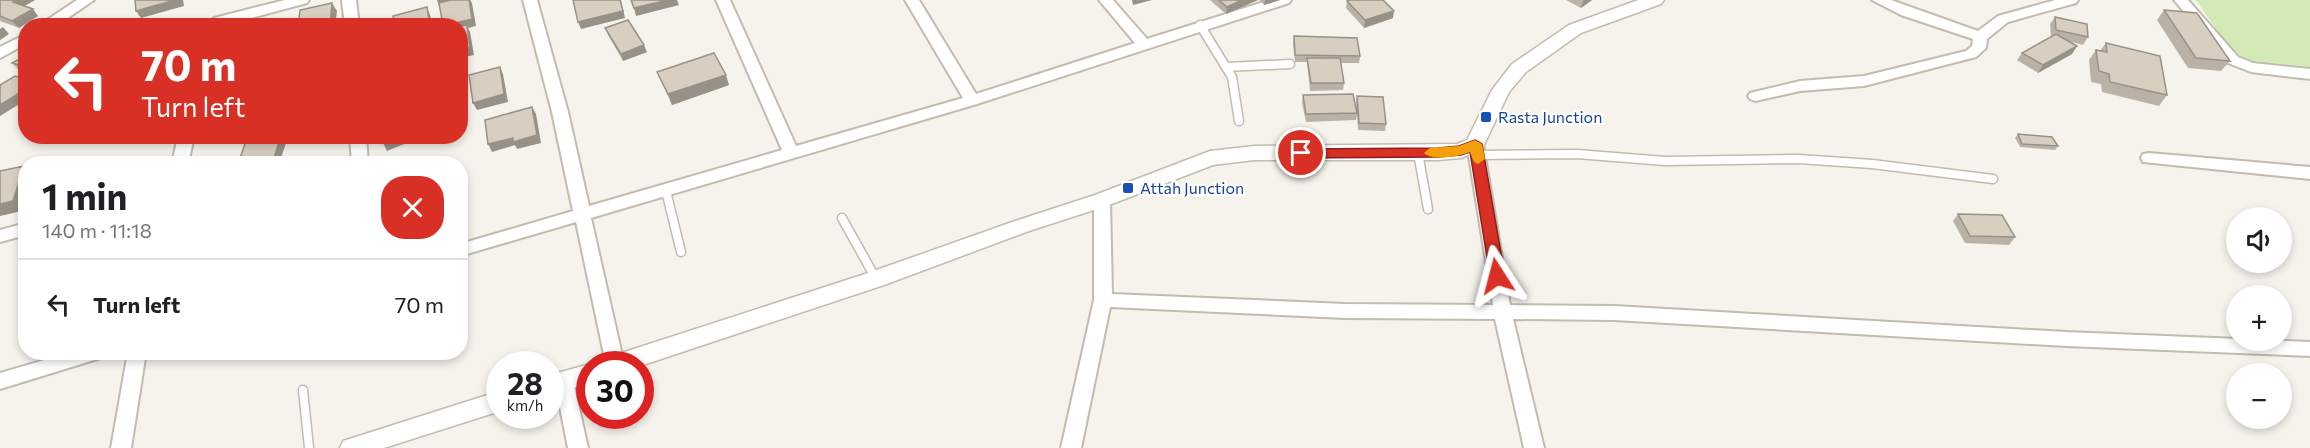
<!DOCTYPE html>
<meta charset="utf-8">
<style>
:root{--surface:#fff;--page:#f2f2f2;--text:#202124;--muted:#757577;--line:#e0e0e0}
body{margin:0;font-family:Commissioner,sans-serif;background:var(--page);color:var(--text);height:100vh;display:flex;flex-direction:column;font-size:22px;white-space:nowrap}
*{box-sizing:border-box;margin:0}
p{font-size:20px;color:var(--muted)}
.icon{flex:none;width:33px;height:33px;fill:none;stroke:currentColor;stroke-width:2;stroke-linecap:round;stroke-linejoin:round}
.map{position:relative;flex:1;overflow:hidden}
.drawer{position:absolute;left:18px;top:156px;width:450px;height:204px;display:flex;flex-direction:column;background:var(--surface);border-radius:24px;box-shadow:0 3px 9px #0003}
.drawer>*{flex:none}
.banner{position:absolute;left:18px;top:18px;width:450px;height:126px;border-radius:24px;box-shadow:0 3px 9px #0003;background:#d93025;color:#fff;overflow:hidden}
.controls{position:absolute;left:2226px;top:207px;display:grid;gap:12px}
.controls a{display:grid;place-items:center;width:66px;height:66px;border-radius:50%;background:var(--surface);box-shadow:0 3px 9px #0003;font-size:30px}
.speed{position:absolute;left:486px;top:351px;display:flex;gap:12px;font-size:30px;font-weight:700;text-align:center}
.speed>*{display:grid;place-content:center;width:78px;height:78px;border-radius:50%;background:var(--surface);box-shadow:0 3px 9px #0003;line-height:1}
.speed small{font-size:15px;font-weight:400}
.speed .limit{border:9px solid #d22;background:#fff;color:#111}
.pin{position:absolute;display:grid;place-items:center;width:51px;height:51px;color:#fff;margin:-26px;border:3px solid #fff;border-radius:50%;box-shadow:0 2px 6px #0007}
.me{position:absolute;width:66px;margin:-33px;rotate:351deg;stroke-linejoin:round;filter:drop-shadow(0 0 4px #0008)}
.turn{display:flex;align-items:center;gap:21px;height:126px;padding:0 24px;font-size:27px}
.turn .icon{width:78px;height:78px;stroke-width:2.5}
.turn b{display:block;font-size:42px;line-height:51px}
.round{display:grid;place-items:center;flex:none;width:63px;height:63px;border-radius:24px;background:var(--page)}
.overview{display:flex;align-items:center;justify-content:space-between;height:102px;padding:0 24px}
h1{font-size:36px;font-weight:700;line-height:45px}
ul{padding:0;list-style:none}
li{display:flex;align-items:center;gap:18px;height:90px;padding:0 24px;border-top:2px solid var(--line)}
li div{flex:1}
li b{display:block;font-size:22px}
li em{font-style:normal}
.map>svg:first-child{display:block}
.green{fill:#d2eab5}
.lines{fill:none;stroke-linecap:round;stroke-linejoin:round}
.service-casing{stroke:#c2bbae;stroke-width:11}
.minor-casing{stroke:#c2bbae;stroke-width:4}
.tertiary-casing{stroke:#c2bbae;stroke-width:3}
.service{stroke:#fff;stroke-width:8}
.minor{fill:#fff;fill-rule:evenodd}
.tertiary{fill:#fff;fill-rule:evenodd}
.wall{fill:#bab2a6}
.shaded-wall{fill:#979187}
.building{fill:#d8cfc1;stroke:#979187;stroke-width:1.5}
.route{fill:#d93025;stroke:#8d1f18;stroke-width:1.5}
.slow{fill:#f59e0b}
.transit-dot{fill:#1a4fb4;stroke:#fff;stroke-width:2}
.labels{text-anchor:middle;stroke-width:4.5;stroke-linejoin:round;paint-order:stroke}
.transit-label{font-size:16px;fill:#164399;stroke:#fff;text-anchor:start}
</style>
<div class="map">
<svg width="2310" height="448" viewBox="0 0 2310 448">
<rect width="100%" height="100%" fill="#f6f3ec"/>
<!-- green -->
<path class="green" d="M 2196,0 L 2310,0 L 2310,67 L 2237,59 Z"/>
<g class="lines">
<defs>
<path id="service" d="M 1200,25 L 1232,77 L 1239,121
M 1227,67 L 1290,64
M 1418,153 L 1428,209
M 1477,155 L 1577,154 L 1665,161 L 1799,159 L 1872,164 L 1993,179
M 666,191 L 681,252
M 842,218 L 876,279
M 303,390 L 309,448"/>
<path id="minor" d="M 77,0 L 94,0 L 56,26 L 38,26 Z
M 285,0 L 309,0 L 307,3 L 221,26 L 203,26 L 214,18 Z
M 342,0 L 356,0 L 359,26 L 345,26 Z
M 523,0 L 537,0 L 568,112 L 589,206 L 782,150 L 716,0 L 730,0 L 796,146 L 963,98 L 905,0 L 919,0 L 976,94 L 1135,43 L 1099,0 L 1113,0 L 1147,39 L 1270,0 L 1291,0 L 1289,3 L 977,104 L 591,218 L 624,364 L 606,364 L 576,222 L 460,256 L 460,244 L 573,211 L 552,112 Z
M 1872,0 L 1891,0 L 1978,31 L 1998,16 L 2055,0 L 2078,0 L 2076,3 L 2008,22 L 1987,39 L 1986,48 L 1976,57 L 1864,86 L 1800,91 L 1755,101 L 1750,99 L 1748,96 L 1750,93 L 1800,81 L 1864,76 L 1966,51 L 1972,46 L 1973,39 L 1901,15 Z
M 2174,0 L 2188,0 L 2238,57 L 2253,63 L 2310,69 L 2310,79 L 2251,72 L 2228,63 Z
M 26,34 L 26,44 L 0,58 L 0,47 Z
M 178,136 L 194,136 L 188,164 L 172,164 Z
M 350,136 L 366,136 L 368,164 L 352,164 Z
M 1475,139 L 1480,140 L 1483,144 L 1510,305 L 1614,306 L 2066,332 L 2310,342 L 2310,356 L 2066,346 L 1614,320 L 1513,319 L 1544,448 L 1524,448 L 1495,319 L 1345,318 L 1110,307 L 1081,448 L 1061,448 L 1094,300 L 1094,200 L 1096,196 L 1108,196 L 1110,200 L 1112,294 L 1345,304 L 1493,305 L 1467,144 L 1470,140 Z
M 2149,153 L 2310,167 L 2310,179 L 2143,162 L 2141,158 L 2143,154 Z
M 26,223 L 26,235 L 0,242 L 0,230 Z
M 72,352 L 107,352 L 104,357 L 0,389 L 0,373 Z
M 128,352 L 146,352 L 131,448 L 111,448 Z
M 564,373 L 571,376 L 573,381 L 588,448 L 568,448 L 555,381 L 557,376 Z"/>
<path id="tertiary" d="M 1638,0 L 1664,0 L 1661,4 L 1581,33 L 1526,72 L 1509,92 L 1482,149 L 1461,158 L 1438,160 L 1254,160 L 1213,165 L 1109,205 L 1029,231 L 884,285 L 640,366 L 605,364 L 609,357 L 868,273 L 1015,221 L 1095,195 L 1210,151 L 1254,146 L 1457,144 L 1467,140 L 1492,90 L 1512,64 L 1569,25 Z
M 590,364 L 593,364 L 590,364 L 590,383 L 550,394 L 550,375 Z
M 500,391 L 500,411 L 384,448 L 340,448 L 343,441 Z"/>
</defs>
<!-- service casing -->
<use href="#service" class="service-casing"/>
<!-- minor casing -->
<use href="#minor" class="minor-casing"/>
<!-- tertiary casing -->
<use href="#tertiary" class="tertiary-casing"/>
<!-- service -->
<use href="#service" class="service"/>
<!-- minor -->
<use href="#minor" class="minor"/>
<!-- tertiary -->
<use href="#tertiary" class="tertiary"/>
</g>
<!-- wall -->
<path class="wall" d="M 0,0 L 35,0 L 24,6 L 38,16 L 19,28 L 0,21 Z
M 1210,0 L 1258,0 L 1226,14 Z
M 1260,0 L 1280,0 L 1264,5 Z
M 1566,0 L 1592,0 L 1581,8 Z
M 1347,1 L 1393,18 L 1364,28 L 1346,8 Z
M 2164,10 L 2230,61 L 2221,71 L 2188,68 L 2157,20 Z
M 2055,17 L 2088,37 L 2083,45 L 2068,41 L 2077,46 L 2072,54 L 2038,73 L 2017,60 L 2022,53 L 2051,37 L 2050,24 Z
M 605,28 L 647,52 L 623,61 L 608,35 Z
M 1294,36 L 1360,56 L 1359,63 L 1341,63 L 1344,83 L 1343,90 L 1310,91 L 1307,62 L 1295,62 L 1293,44 Z
M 2106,43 L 2167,95 L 2159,106 L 2102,92 L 2101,84 L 2091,82 L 2089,60 L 2096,50 L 2100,51 Z
M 26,55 L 26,72 L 19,70 L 12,63 Z
M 657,72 L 729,85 L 672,105 Z
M 1303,95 L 1356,109 L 1356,103 L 1357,96 L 1386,124 L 1385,131 L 1358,130 L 1357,115 L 1356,120 L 1306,122 L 1302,103 Z
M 2018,134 L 2058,146 L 2055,150 L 2020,147 L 2015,138 Z
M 1958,214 L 2015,237 L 2009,245 L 1965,243 L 1953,221 Z"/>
<!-- shaded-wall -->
<path class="shaded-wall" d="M 16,0 L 35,0 L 19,9 L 13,2 Z
M 175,0 L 183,0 L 184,6 L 141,18 L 136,11 Z
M 437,0 L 462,0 L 439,6 Z
M 469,0 L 470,0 L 472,3 L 476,26 L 468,28 L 470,32 L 474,55 L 460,58 L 460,26 L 445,26 Z
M 620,0 L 621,0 L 625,18 L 581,29 L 578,22 Z
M 668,0 L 677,0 L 679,5 L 636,16 L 634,8 Z
M 1132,0 L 1152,0 L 1133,5 Z
M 1242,0 L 1258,0 L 1226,14 L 1227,7 Z
M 1265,0 L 1280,0 L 1264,5 Z
M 1584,0 L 1592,0 L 1581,8 L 1583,1 Z
M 332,3 L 337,11 L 335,26 L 330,26 Z
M 427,7 L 430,15 L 433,26 L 430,26 Z
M 33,9 L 38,16 L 19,28 L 12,21 Z
M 1394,11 L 1393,18 L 1364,28 L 1365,20 Z
M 3,27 L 9,34 L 0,40 L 0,29 Z
M 644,45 L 647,52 L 623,61 L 621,54 Z
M 2077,46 L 2072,54 L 2038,73 L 2043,65 Z
M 500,67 L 503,74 L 508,102 L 477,110 L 473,103 Z
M 726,75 L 729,85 L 672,105 L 668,94 Z
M 26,89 L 26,100 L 0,116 L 0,105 Z
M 532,107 L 536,114 L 541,143 L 517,149 L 515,145 L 492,152 L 488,144 Z
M 222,136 L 263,136 L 227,144 Z
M 281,136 L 285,136 L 287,140 L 279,164 L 272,164 Z
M 401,136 L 424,136 L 387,151 L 383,143 Z
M 24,166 L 26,167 L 26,202 L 22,211 L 0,216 L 0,204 Z"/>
<!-- building -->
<path class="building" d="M 0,0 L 16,0 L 13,2 L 33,9 L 12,21 L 0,16 Z
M 135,0 L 175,0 L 136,11 Z
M 450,0 L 469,0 L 472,19 L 443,26 L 439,3 Z
M 573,0 L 620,0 L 623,11 L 578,22 Z
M 631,0 L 668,0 L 634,8 Z
M 1219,0 L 1242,0 L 1227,7 Z
M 1350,0 L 1383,0 L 1394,11 L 1365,20 L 1347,1 Z
M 332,3 L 330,26 L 298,26 L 300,10 Z
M 427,7 L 430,26 L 394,26 L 393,16 Z
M 2164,10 L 2197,13 L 2230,61 L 2196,58 Z
M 2055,17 L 2087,24 L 2088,37 L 2056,30 Z
M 628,20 L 644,45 L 621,54 L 605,28 Z
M 467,25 L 470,47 L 460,50 L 460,26 Z
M 2056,34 L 2077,46 L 2043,65 L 2022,53 Z
M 1294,36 L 1357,38 L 1360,56 L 1295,55 Z
M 2106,43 L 2160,56 L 2167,95 L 2110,82 L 2109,74 L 2099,71 L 2096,50 L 2107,52 Z
M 714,53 L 726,75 L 668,94 L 657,72 Z
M 26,55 L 26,67 L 12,63 Z
M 1307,58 L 1340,58 L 1344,83 L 1311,83 Z
M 500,67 L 504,94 L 473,103 L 469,75 Z
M 15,76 L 26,80 L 26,89 L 0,105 L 0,85 Z
M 1353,94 L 1357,113 L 1306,114 L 1303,95 Z
M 1357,96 L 1383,97 L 1386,124 L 1359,123 Z
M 532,107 L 537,135 L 513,142 L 513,138 L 488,144 L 485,120 Z
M 2018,134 L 2052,137 L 2058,146 L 2022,144 Z
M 256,136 L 281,136 L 272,164 L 238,164 L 247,138 Z
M 380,136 L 401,136 L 383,143 Z
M 24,166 L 13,201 L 0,204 L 0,171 Z
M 1958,214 L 2002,215 L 2015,237 L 1970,236 Z"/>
<!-- route -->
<path class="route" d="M 1475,140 L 1482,144 L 1505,276 L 1497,281 L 1490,276 L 1470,152 L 1461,155 L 1438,157 L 1301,158 L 1294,153 L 1301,149 L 1438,148 L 1459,146 Z"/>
<!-- slow -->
<path class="slow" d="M 1475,140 L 1482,144 L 1485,159 L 1478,164 L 1474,162 L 1470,152 C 1459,157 1432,161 1424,153 L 1430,148 L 1459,146 Z"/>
<!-- markers -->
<g class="transit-dot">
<rect x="1480" y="111" width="12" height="12" rx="3"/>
<rect x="1122" y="182" width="12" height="12" rx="3"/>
</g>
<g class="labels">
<!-- transit labels -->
<g class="transit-label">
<text x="1498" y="123">Rasta Junction</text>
<text x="1140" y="194">Attah Junction</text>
</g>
</g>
</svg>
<div class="controls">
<a><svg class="icon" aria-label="sound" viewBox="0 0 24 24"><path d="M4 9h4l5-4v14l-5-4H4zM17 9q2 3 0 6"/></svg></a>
<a>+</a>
<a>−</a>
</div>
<div class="speed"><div>28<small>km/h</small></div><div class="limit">30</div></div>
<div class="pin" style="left:1301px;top:153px;background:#d93025"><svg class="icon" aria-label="arrive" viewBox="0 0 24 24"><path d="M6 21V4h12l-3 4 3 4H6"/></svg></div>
<svg class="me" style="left:1497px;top:276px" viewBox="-20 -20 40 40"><path d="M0-17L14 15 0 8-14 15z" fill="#d93025" stroke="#fff" stroke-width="4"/></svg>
<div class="banner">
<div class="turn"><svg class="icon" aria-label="left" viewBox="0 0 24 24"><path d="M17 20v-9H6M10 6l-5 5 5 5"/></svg><div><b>70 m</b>Turn left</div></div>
</div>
<section class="drawer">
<div class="overview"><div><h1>1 min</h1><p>140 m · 11:18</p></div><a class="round" style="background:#d93025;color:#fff"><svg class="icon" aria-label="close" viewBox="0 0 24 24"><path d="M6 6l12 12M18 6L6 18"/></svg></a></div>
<ul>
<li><svg class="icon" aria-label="left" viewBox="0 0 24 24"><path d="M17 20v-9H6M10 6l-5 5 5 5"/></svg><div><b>Turn left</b></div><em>70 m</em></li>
</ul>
</section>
</div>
